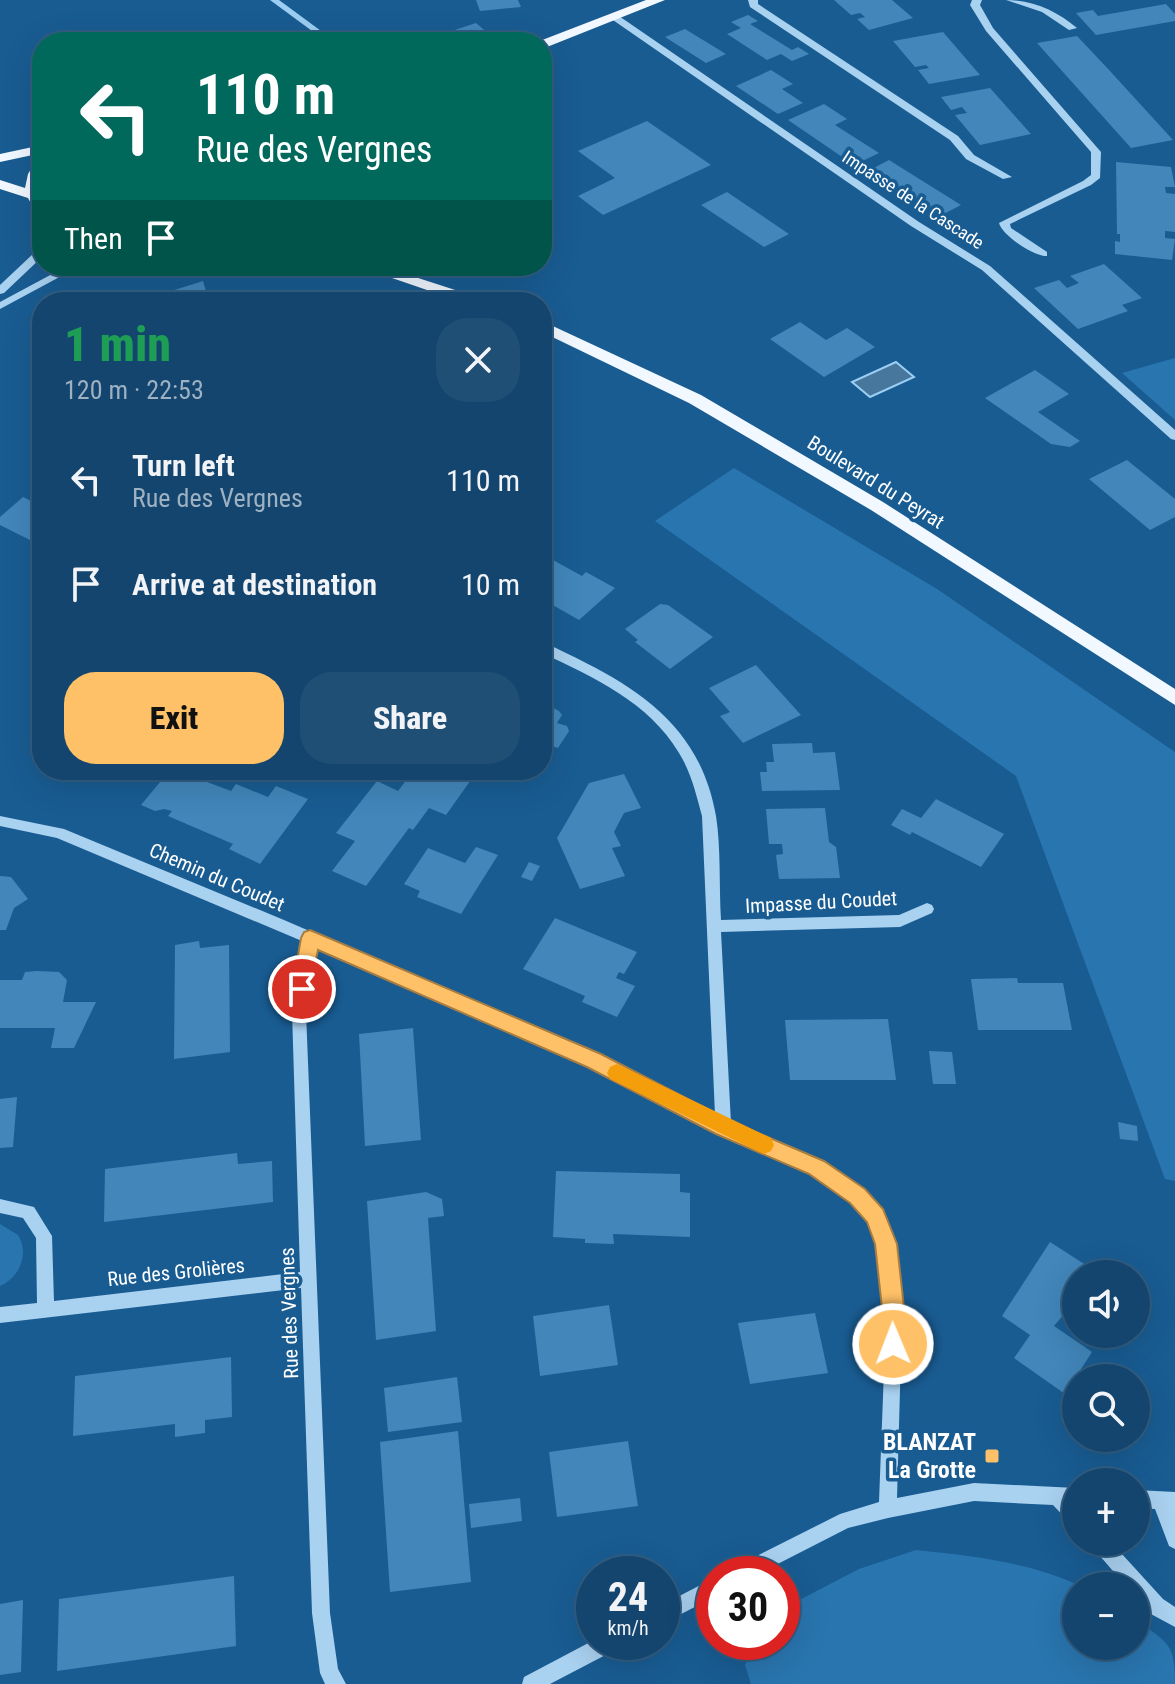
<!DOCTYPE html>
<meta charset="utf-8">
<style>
:root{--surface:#13456e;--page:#204f76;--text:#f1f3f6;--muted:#9db1c2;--line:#325d81;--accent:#ffc167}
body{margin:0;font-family:"Roboto Condensed",sans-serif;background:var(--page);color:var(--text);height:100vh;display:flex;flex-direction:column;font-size:30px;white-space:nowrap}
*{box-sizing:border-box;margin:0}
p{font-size:26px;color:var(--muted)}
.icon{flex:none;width:44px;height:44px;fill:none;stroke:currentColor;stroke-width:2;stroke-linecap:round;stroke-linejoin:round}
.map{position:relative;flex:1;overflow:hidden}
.sheet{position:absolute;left:32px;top:292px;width:520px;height:488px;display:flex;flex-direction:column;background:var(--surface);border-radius:32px;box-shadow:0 8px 32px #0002,0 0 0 2px var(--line)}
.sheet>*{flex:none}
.guide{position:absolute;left:32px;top:32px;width:520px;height:244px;border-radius:32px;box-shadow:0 8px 32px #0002,0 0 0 2px var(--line);background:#00695c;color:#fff;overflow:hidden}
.buttons{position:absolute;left:1062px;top:1260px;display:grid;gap:16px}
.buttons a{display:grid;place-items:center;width:88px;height:88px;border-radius:50%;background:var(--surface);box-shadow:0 8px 32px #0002,0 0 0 2px var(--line);font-size:40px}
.speed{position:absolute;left:576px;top:1556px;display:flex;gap:16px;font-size:40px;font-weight:700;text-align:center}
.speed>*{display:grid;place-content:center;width:104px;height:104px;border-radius:50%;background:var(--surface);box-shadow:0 8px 32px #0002,0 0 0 2px var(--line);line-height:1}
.speed small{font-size:20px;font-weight:400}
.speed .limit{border:12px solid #d22;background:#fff;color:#111}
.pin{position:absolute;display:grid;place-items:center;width:68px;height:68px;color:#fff;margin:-34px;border:4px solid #fff;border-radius:50%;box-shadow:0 2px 8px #0007}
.me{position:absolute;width:88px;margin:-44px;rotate:359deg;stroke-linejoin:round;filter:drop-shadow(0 0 6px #0008)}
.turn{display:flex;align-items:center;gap:28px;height:168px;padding:0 32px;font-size:36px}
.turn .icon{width:104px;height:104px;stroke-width:2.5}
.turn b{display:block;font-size:56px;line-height:68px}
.then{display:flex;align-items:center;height:76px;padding:0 32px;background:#0003;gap:16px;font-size:30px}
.round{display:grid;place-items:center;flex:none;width:84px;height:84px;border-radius:32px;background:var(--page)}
.head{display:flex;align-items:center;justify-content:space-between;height:136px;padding:0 32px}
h1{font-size:48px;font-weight:800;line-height:60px;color:#1e9e55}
.button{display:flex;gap:16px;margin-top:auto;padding:16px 32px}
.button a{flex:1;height:92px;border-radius:32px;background:var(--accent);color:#111;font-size:32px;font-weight:800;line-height:92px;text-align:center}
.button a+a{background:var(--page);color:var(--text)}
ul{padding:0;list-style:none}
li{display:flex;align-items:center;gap:24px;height:104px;padding:0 32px}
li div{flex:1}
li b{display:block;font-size:30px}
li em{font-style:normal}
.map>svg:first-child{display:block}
.green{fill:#2975af}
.water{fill:#48779e;stroke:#9bcef2;stroke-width:2}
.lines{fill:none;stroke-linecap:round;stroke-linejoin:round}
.stream{fill:#9bcef2;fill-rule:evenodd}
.building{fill:#4286ba}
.minor{fill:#a9d1f0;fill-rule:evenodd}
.major{fill:#f1f8ff;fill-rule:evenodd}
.route{fill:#ffc167;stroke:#a67d43;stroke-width:2}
.slow{fill:#f59e0b}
.poi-dot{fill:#ffc167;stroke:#195c92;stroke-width:3}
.labels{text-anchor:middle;stroke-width:7;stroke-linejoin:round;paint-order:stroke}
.far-street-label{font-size:18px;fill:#fff;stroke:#195c92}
.street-label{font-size:20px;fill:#fff;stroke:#195c92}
.near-poi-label{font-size:24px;font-weight:bold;fill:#fff;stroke:#195c92;text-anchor:end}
</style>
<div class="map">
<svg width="1175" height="1684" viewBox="0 0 1175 1684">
<rect width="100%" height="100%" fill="#195c92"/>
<!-- green -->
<path class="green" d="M 1175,358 L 1175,420 L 1122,373 Z
M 734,468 L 937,589 L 1175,752 L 1175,1181 L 1165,1179 L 1016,776 L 655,521 Z
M 0,1224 L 18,1235 C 30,1254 19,1278 0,1286 Z
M 916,1550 C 974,1556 1027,1562 1081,1586 L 1076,1586 L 1076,1646 L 1136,1646 L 1136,1619 C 1168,1644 1175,1642 1175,1684 L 751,1684 L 745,1665 L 756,1642 L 782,1642 L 782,1609 L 859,1569 Z"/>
<!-- water -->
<path class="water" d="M 896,362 L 914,377 L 870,397 L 852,382 Z"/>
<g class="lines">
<!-- stream -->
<path class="stream" d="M 270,0 L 279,0 L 336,42 L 327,42 Z"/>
</g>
<!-- building -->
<path class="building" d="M 476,0 L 518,0 L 521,7 L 480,11 Z
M 834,0 L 892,0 L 913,18 L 869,30 L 857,19 L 865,17 L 860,13 L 851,15 Z
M 1166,4 L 1175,14 L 1175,21 L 1096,35 L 1076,13 L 1093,10 L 1098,16 Z
M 748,15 L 758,21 L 750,24 L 792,50 L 798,47 L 809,54 L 792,61 L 781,54 L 767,60 L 727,34 L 741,28 L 731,22 Z
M 476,23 L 498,42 L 421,42 L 421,41 Z
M 685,29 L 726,54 L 706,63 L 665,37 Z
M 943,32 L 980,75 L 929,84 L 918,70 L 929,68 L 926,65 L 915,67 L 893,41 Z
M 1077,36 L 1110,71 L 1173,140 L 1131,148 L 1037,43 Z
M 771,70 L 793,84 L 782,89 L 803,103 L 778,114 L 736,86 Z
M 990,88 L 1031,134 L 980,145 L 955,115 L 967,113 L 962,107 L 951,110 L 941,97 Z
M 824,104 L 847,119 L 835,125 L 879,153 L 854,165 L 788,120 Z
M 647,121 L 711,165 L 603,215 L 578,196 L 615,178 L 578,151 Z
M 889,160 L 961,205 L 936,218 L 866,172 Z
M 1116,162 L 1171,167 L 1175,187 L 1165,187 L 1166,193 L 1175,194 L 1175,232 L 1165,231 L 1165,238 L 1175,239 L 1172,260 L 1115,254 L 1115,241 L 1120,242 L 1120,234 L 1117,234 Z
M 727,192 L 789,234 L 764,247 L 701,205 Z
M 1104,264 L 1142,298 L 1122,305 L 1128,311 L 1078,329 L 1034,288 L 1059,280 L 1067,288 L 1079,283 L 1070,276 Z
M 203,281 L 209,302 L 174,302 L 168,292 Z
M 800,322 L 826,340 L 847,328 L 875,347 L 824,377 L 770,339 Z
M 1035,370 L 1069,394 L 1038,412 L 1080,441 L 1070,447 L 1051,444 L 985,398 Z
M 1127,460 L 1175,499 L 1175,517 L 1150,530 L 1089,479 Z
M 42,487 L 42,532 L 32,541 L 0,525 L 0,517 L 23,497 L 31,501 Z
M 553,560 L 582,576 L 586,572 L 615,588 L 579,620 L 542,599 L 542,570 Z
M 660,604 L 668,605 L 713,637 L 670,669 L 635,642 L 638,640 L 625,629 Z
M 756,665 L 801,715 L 743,743 L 720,716 L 730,712 L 709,688 Z
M 542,702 L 559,711 L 562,715 L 557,723 L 567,726 L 569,731 L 558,748 L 542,743 Z
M 812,743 L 813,753 L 835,752 L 840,790 L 762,791 L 760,772 L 767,772 L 766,762 L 774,762 L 772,744 Z
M 170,770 L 189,770 L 202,776 L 199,779 L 231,791 L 236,784 L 268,797 L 276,786 L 308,799 L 260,864 L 229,849 L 233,844 L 168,816 L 172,811 L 164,809 L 155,811 L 141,805 Z
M 414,770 L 478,770 L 446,815 L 429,808 L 413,830 L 409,828 L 366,886 L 332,871 L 355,841 L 336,833 L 377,781 L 398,791 Z
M 624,774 L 641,808 L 624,813 L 614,832 L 621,846 L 612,848 L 625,876 L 580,889 L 557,838 L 589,783 Z
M 936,799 L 1004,834 L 981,867 L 912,832 L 910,835 L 891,825 L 902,809 L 921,818 Z
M 825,808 L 829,842 L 836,847 L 840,878 L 779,879 L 776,855 L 783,854 L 782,844 L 769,844 L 766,809 Z
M 476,847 L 498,855 L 461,914 L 417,897 L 420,891 L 404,884 L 428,848 L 465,863 Z
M 529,862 L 540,866 L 532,881 L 521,877 Z
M 0,876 L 11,877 L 28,899 L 14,908 L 6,930 L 0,930 Z
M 555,918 L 637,952 L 624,974 L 619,972 L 616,978 L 635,986 L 617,1017 L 582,1002 L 585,996 L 523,969 Z
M 199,941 L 200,948 L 229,945 L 230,1052 L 174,1059 L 175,945 Z
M 37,971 L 59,972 L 67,980 L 63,1002 L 96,1002 L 74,1048 L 51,1048 L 55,1028 L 0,1028 L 0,980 L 22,980 L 25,972 Z
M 1017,978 L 1018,983 L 1063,983 L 1072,1030 L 978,1030 L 971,979 Z
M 888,1019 L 896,1080 L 790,1080 L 785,1020 Z
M 413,1028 L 421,1140 L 365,1146 L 359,1034 Z
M 929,1051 L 952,1052 L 956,1084 L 933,1084 Z
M 17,1097 L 13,1147 L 0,1148 L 0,1099 Z
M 1118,1122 L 1137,1126 L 1138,1141 L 1120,1139 Z
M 237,1153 L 238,1164 L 272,1161 L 273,1202 L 104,1222 L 105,1169 Z
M 556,1171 L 680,1174 L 680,1192 L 690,1193 L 690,1237 L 613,1234 L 614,1244 L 585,1243 L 585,1239 L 553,1237 Z
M 426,1192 L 442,1199 L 444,1216 L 428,1218 L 436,1331 L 376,1340 L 367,1201 Z
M 1050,1242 L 1095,1271 L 1094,1274 L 1076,1274 L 1076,1300 L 1054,1326 L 1092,1352 L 1065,1394 L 1014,1358 L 1030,1335 L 1002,1316 Z
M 609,1305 L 618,1365 L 540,1376 L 533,1316 Z
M 815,1313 L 828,1373 L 750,1384 L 738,1323 Z
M 231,1357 L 232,1417 L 205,1420 L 205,1433 L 175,1437 L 175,1424 L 73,1436 L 75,1376 Z
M 457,1377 L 462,1422 L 388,1432 L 384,1388 Z
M 458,1431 L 471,1582 L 390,1592 L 380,1442 Z
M 628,1441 L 638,1506 L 557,1517 L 549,1452 Z
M 520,1498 L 522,1521 L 471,1528 L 469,1504 Z
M 234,1576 L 236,1646 L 57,1671 L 59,1599 Z
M 23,1600 L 21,1672 L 0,1675 L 0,1604 Z"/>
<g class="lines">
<!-- minor -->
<path class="minor" d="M 748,0 L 758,0 L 758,4 L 958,136 L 974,155 L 1012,177 L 1003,179 L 966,159 L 950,140 L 750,7 Z
M 972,0 L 982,0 L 980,5 L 993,28 L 1101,152 L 1100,178 L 1091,185 L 1010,224 L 1011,228 L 1047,252 L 1047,256 C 1034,257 1002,235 999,223 L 1083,181 L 1091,175 L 1091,152 L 986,31 L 970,5 Z
M 1006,0 C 1033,0 1057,11 1077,28 L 1069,30 L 1042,12 Z
M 610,14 L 616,14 L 919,222 L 990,266 L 1175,430 L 1175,440 L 1171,439 L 982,270 L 911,226 L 610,18 Z
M 42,239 L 42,257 L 4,293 L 0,294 L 0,285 L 34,253 L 37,242 Z
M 67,266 L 80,266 L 0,309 L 0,302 Z
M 542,642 C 557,648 572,656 586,663 C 653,697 702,737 716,816 C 721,847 719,887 721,920 L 899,915 L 927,903 L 932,905 L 934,909 L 932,913 L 900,927 L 721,932 L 731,1123 L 823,1163 L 845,1177 L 881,1211 L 894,1244 L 902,1317 L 897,1498 L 974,1483 L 1076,1488 L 1076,1526 L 1070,1523 L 1053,1505 L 974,1501 L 888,1518 L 848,1528 L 758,1574 L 730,1574 L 733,1568 L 840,1514 L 879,1502 L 886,1317 L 878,1244 L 869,1221 L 833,1187 L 811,1173 L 717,1132 L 589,1066 L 316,947 L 306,1012 L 330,1613 L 338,1669 L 346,1684 L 325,1684 L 320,1673 L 312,1613 L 301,1288 L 0,1323 L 0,1307 L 37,1303 L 36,1238 L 23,1218 L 0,1213 L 0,1199 L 34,1207 L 52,1236 L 54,1301 L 300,1272 L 292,1012 L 302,941 L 57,838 L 0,826 L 0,816 L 64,829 L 284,920 L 599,1056 L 715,1115 L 702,816 C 696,794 691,772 679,753 C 649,702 593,677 542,653 Z
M 1136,1490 L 1175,1492 L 1175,1549 L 1169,1546 L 1155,1509 L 1136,1508 Z
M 1090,1542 L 1111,1542 L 1163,1599 L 1175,1607 L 1175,1627 L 1149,1613 L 1136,1597 L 1136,1586 L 1126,1586 L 1093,1548 Z
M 714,1578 L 714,1597 L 662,1624 L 662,1605 Z
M 594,1640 L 619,1642 L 617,1649 L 550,1684 L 522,1684 L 524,1677 Z"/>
<!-- major -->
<path class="major" d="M 646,0 L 665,0 L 547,47 L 542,48 L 542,42 L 537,42 Z
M 42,145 L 42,153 L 0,162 L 0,154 Z
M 42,158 L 42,215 L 37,214 L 28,198 L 0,189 L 0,180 L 25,188 L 28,174 L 37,159 Z
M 357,266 L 381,266 L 483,299 L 486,302 L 462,302 Z
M 542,321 L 701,395 L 883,502 L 1175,689 L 1175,705 L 871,510 L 689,403 L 542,332 Z"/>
</g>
<!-- route -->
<path class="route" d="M 310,930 L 601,1054 L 730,1121 L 824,1161 L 865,1189 L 883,1209 L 897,1244 L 905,1317 L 901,1352 L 893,1355 L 885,1352 L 882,1344 L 883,1317 L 875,1244 L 867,1222 L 850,1203 L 809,1174 L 716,1134 L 587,1067 L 318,950 L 308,995 L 295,995 L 292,989 L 301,938 L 304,932 Z"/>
<!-- slow -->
<path class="slow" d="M 617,1064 L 771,1138 L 774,1145 L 771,1151 L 764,1154 L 757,1151 L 610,1079 L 607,1073 L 610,1067 Z"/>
<!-- markers -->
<rect class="poi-dot" x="984" y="1448" width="16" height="16" rx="4"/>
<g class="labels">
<!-- far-street labels -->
<g class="far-street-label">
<text transform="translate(913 200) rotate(33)" y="6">Impasse de la Cascade</text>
</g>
<!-- street labels -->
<g class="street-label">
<text transform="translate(876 482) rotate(32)" y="7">Boulevard du Peyrat</text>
<text transform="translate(217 877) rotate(23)" y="7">Chemin du Coudet</text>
<text transform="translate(821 902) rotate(-3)" y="7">Impasse du Coudet</text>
<text transform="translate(176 1272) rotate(-6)" y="7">Rue des Grolières</text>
<text transform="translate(289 1313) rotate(-92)" y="7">Rue des Vergnes</text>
</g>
<!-- near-poi labels -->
<g class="near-poi-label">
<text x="976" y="1450">BLANZAT<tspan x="976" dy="28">La Grotte</tspan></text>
</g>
</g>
</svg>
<div class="buttons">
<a><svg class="icon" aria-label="sound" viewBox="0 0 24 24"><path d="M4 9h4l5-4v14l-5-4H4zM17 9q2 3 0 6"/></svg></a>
<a><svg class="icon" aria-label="search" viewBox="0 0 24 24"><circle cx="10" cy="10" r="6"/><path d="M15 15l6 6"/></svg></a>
<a>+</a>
<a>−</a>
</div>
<div class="speed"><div>24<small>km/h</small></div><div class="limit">30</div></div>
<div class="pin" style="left:302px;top:989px;background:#d93025"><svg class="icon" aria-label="arrive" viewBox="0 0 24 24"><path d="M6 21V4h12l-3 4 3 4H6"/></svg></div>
<svg class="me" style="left:893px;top:1344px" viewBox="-20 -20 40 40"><circle r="17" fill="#ffc167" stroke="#fff" stroke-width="3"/><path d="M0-11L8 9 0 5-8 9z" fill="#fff"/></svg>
<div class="guide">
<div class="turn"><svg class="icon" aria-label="left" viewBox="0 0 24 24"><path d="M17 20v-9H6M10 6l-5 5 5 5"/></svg><div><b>110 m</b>Rue des Vergnes</div></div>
<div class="then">Then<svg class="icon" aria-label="arrive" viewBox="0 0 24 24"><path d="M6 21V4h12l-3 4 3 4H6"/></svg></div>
</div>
<section class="sheet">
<div class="head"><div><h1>1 min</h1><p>120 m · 22:53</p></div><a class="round"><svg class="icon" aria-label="close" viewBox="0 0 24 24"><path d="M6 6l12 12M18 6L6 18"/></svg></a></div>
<ul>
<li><svg class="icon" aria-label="left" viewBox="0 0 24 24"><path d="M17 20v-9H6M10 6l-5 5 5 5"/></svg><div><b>Turn left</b><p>Rue des Vergnes</p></div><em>110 m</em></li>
<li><svg class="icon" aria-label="arrive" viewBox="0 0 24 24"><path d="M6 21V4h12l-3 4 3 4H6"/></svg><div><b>Arrive at destination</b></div><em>10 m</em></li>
</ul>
<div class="button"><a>Exit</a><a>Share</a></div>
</section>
</div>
